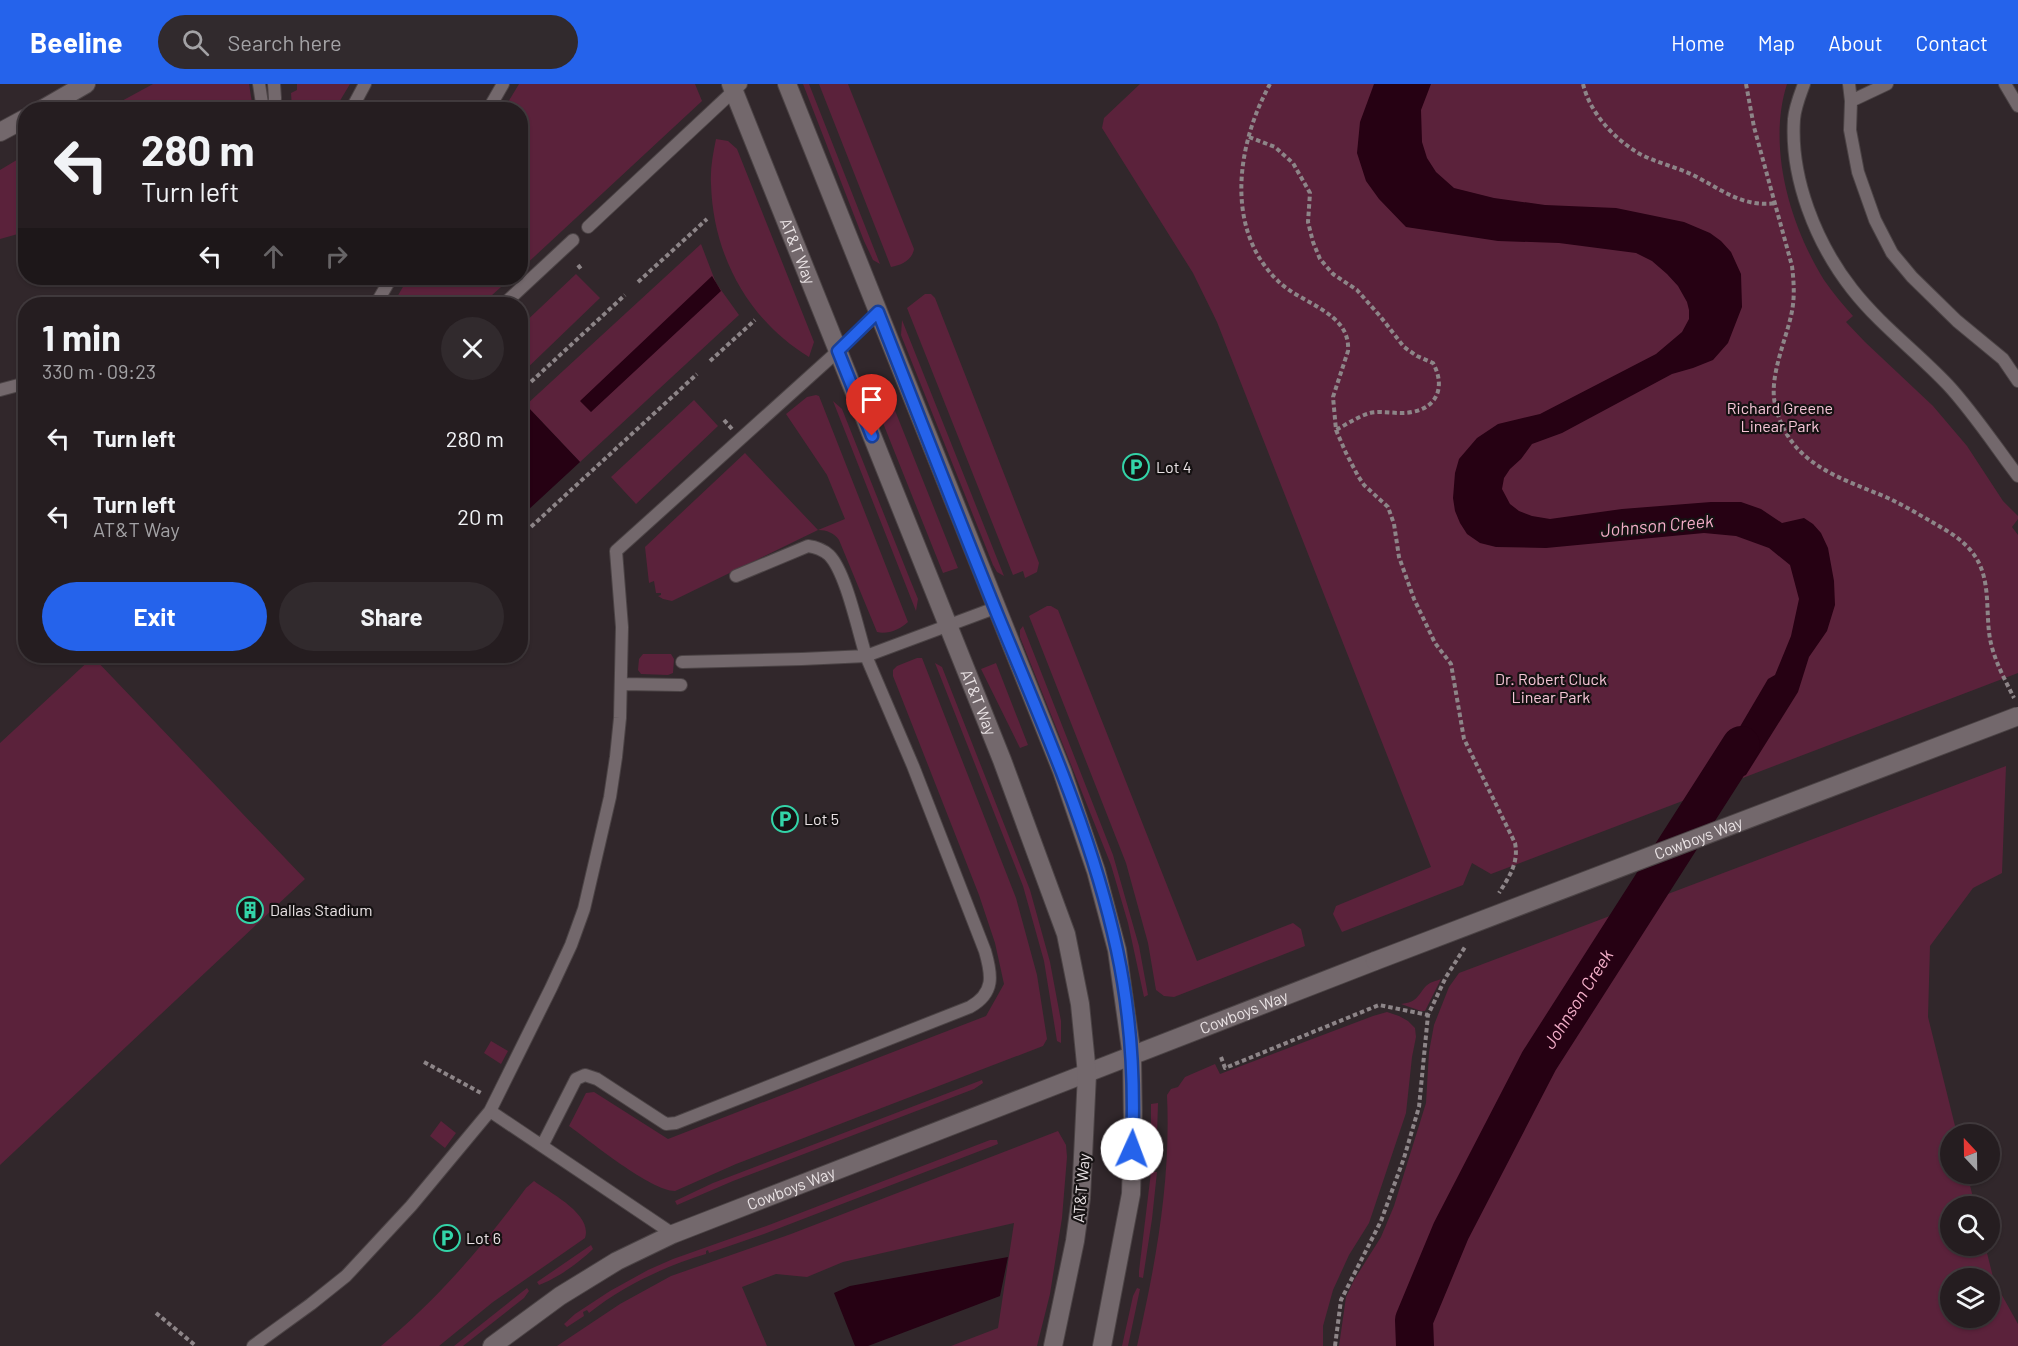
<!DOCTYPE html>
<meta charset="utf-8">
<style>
:root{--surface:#251d20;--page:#312a2d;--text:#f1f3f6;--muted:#a3a2a5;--line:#423b3e;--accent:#2563eb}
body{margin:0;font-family:Barlow,sans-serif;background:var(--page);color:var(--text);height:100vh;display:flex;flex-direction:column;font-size:22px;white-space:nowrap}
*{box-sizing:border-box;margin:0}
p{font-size:20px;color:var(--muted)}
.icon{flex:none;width:33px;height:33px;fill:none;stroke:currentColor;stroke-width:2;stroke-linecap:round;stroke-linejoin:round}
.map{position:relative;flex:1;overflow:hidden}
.drawer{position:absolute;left:18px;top:213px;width:510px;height:366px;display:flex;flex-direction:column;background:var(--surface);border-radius:24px;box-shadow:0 2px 4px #0004,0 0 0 2px var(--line)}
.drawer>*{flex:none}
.guide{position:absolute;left:18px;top:18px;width:510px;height:183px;border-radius:24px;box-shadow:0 2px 4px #0004,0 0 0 2px var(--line);background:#251d20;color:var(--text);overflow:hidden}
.needle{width:39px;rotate:338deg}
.fabs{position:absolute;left:1940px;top:1040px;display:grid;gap:12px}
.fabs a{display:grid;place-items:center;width:60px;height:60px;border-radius:50%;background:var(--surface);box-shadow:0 2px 4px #0004,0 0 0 2px var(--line);font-size:30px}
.pin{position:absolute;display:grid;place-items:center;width:51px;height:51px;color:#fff;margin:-62px -26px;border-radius:50% 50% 50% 0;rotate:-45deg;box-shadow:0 0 6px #0007}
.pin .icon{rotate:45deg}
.me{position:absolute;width:66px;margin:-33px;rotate:2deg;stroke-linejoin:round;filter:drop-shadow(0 0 4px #0008)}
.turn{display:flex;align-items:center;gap:21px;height:126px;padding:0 24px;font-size:27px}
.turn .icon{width:78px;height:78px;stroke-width:2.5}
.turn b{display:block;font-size:42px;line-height:51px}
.lanes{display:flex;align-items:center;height:57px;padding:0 24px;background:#0003;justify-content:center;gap:30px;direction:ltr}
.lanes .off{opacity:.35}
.round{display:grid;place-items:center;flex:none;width:63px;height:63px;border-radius:32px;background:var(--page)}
.headline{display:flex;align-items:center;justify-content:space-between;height:102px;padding:0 24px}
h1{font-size:36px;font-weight:700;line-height:45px}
.button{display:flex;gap:12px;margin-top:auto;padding:12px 24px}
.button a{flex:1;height:69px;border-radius:36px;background:var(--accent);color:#fff;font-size:24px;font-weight:700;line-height:69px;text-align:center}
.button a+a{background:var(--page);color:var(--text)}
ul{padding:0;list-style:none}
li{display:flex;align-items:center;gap:18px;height:78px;padding:0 24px}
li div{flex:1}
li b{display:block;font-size:22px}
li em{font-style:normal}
header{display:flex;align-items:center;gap:36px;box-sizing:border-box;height:84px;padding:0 30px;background:var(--accent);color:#fff}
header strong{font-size:28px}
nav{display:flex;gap:33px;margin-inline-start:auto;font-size:21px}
.search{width:420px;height:54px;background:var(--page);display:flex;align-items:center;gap:15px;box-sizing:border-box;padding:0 21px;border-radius:33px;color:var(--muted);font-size:22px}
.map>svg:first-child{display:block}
.green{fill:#5b223b;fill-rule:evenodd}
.water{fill:#260113}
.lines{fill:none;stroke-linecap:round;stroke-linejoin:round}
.river{stroke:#260113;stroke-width:38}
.service-casing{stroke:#4b4345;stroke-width:14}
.tertiary-casing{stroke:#4b4345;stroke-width:20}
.secondary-casing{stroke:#4b4345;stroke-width:20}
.path{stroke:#8d8588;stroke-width:4;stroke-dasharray:4.5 3;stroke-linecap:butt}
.service{stroke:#73686c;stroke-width:12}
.tertiary{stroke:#73686c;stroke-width:18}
.secondary{stroke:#73686c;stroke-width:18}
.tertiary-bridge-casing{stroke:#4b4345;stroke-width:20;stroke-linecap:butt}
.tertiary-bridge{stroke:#73686c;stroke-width:18}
.route-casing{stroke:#184099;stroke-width:15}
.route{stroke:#2563eb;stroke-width:10}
.labels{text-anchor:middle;stroke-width:4.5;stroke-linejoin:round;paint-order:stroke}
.street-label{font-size:16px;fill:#eae3e5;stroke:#161213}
.park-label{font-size:16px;fill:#f6c6d7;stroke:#161213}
.poi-label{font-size:16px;fill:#eae3e5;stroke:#161213;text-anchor:start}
.water-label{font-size:18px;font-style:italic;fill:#f4afc9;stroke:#161213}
</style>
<header>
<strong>Beeline</strong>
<div class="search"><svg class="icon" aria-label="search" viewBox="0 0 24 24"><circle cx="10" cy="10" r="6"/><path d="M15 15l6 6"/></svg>Search here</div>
<nav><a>Home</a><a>Map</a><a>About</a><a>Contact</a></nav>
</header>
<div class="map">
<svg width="2018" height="1262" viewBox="0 0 2018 1262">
<rect width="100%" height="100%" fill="#31272b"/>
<!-- green -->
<path class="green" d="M 153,0 L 249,0 L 253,25 L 107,25 Z
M 297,0 L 350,0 L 335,25 L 292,25 L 291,9 L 297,6 Z
M 519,0 L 695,0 L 702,17 L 521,185 L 520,26 L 504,25 Z
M 803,0 L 809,0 L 880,180 L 873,176 L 864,157 Z
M 819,0 L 848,0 L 914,165 C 912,176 902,181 891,183 Z
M 1140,0 L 1787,0 C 1767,63 1790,141 1824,196 C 1833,209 1843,221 1853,232 L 1846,238 L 1865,258 L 1933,322 L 1967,362 L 2003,417 L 2018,432 L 2018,435 L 2012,443 L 2018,451 L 2018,589 L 1491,790 L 1472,779 L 1463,801 L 1342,848 L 1333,830 L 1336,822 L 1431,783 L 1217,238 L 1193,189 L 1102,44 L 1104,34 Z
M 716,55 L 728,57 L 737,65 L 814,258 L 809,273 C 748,236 713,171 711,100 C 710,85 713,70 716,55 Z
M 25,71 L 25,148 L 0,155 L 0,86 Z
M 701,160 L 716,199 L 739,231 L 580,378 L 526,321 Z
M 576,190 L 600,214 L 521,290 L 521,242 Z
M 408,194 L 511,194 L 482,220 L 397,220 L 396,215 Z
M 925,210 L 931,210 L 935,214 L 1039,479 L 1037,488 L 1025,494 L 1023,487 L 1013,491 L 907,224 Z
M 902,236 L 1004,492 L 997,488 L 993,481 L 901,251 Z
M 888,309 L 958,484 L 943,489 L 873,314 Z
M 816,311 L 819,312 L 908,538 C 901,545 887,551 877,548 L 839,456 C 834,449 827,446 818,446 L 672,517 L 663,515 L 658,512 L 661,511 L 661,509 L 656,509 L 654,497 L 649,499 L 645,463 L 745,369 L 818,446 L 845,435 L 827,391 L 786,330 L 807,313 Z
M 694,316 L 718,342 L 636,420 L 611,393 Z
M 833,317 L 842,325 L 911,498 L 918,515 L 916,527 Z
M 1047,522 L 1051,522 L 1058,526 L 1197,877 L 1293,839 L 1301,845 L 1305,862 L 1174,913 L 1164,912 L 1156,906 L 1148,859 L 1126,779 L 1029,532 Z
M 1023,542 L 1113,771 L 1139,862 L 1148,911 L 1144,913 L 1128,839 L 1111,781 L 1020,553 L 1020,546 Z
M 643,570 L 671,570 L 674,575 L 673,589 L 668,591 L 641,590 L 638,586 L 639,575 Z
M 93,573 L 305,795 L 0,1081 L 0,659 Z
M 917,574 L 922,574 L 1016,814 L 1037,891 L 1047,955 L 1043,962 L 736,1080 L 675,1107 C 651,1107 590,1057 569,1042 L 586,1009 L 594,1008 L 668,1055 L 986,932 L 1004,900 L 995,859 L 979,811 L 893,592 L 893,586 L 897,582 Z
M 935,579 L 942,583 L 1030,806 L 1050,878 L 1061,937 L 1061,959 L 1057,957 L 1044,877 L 1023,802 Z
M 996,579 L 1028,661 L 1020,664 L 981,585 Z
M 2006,682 L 2002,789 L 1973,804 L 1930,862 L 1928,933 L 1957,1050 L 1950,1050 L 1950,1089 L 1967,1089 L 1975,1122 L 1950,1122 L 1950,1161 L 1985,1161 L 1994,1197 L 2018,1240 L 2018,1262 L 1339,1262 L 1346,1213 L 1354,1196 L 1381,1153 L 1394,1122 L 1426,1019 L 1429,968 L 1434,941 L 1449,903 L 1459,889 ZM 1950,1194 L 1989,1194 L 1989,1233 L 1950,1233 Z
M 1441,895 L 1425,927 L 1421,927 L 1401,920 C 1418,918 1417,912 1426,902 C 1430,898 1436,897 1441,895 Z
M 1387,928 L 1399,932 L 1408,937 L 1415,944 L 1416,953 L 1412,973 L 1406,1029 L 1369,1139 L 1349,1171 L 1333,1206 L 1323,1242 L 1323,1262 L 1137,1262 C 1156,1178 1171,1097 1167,1011 L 1171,1005 L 1178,1003 L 1185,993 L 1215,980 L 1220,990 L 1373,932 Z
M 491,957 L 508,967 L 501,980 L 484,969 Z
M 982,996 L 983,999 L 974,1005 L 733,1097 L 677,1121 L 675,1117 L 713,1099 Z
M 1158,1019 L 1156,1083 L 1151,1083 L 1151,1020 Z
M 441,1037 L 456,1049 L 445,1064 L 430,1052 Z
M 1058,1047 L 1066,1061 L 1067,1073 L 1062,1134 L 1050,1210 L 1037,1262 L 951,1262 L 998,1244 L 1014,1139 L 843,1178 L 807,1193 L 776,1190 L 742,1203 L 767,1262 L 557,1262 L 620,1220 L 671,1192 L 791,1150 Z
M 990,1056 L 997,1056 L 998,1060 L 764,1150 L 709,1169 L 708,1166 L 706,1167 L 706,1170 C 665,1182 623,1202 589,1229 L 587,1226 L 583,1228 L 584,1232 L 567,1243 L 564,1240 L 575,1230 L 610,1207 L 648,1186 L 673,1175 L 769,1141 Z
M 1151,1088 L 1157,1088 L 1152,1135 L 1143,1194 L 1139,1193 L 1139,1187 Z
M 534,1097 C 550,1109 593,1130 585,1154 L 493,1218 L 439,1262 L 381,1262 C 437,1216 483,1162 526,1104 Z
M 591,1161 L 593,1165 C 580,1178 556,1195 539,1201 L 537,1198 Z
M 527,1204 L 529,1207 L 524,1214 L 463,1262 L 454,1262 Z
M 1137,1204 L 1140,1205 L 1128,1262 L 1122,1262 L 1133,1212 Z"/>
<!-- water -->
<path class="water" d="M 1374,0 L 1431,0 L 1421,26 L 1422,58 L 1427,74 L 1436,88 L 1454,104 L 1494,114 L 1545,121 L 1616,124 L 1684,138 L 1710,149 L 1721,157 L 1731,168 L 1741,190 L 1742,223 L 1728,259 L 1713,276 L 1693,284 L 1672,290 L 1562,349 L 1532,360 L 1521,375 L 1510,385 L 1504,394 L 1502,405 L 1510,420 L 1519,427 L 1532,432 L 1550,435 L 1622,425 L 1711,418 L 1741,418 L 1761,425 L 1782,439 L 1804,434 L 1813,440 L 1821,449 L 1828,464 L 1834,497 L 1835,521 L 1827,547 L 1809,573 L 1798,608 L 1746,691 L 1701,709 L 1768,595 L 1775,591 L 1791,552 L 1799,515 L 1790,481 L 1769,464 L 1736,452 L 1704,449 L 1546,464 L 1496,463 L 1480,459 L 1467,450 L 1460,439 L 1455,427 L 1453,414 L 1455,389 L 1459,375 L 1477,354 L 1498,340 L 1540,330 L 1656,270 L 1682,248 L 1689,235 L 1689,226 L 1687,218 L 1678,202 L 1667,190 L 1652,177 L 1636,169 L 1559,159 L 1498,157 L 1406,143 L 1379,115 L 1366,97 L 1357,69 L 1360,38 Z
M 712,192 L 721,207 L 591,328 L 580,317 Z
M 526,321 L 580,378 L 527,427 L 520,420 L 521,326 Z
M 1008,1173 L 1000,1212 L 868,1262 L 855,1262 L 834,1209 L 850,1202 Z"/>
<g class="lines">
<!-- river -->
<path class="river" id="s1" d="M 1415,1262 L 1414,1236 L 1451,1147 L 1539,977 L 1741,661"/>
<defs>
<path id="service" d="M 259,0 L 263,26
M 1804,0 C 1800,11 1795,23 1794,35 C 1790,94 1816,159 1852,205 C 1880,241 1917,268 1948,301 C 1973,328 1996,363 2018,392
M 1849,0 L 1851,17 L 1850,46 L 1858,88 L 1875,136 L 1892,169 L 1912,193 L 1957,237 L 2003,275 L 2018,297
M 2005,0 L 2018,22
M 1851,17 L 1887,0
M 274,26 L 275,14 L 274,0
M 351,26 L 365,0
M 488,26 L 503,0
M 588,143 L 741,0
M 376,220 L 391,194
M 504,220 L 573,156
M 0,306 L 26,299
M 682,578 L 802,575 L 866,572 C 858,547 846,488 829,471 C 822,465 816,463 808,462 L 736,492
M 621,600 L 681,601
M 490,1027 L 673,1150
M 542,1062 L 576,995 L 585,991 L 597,995 L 666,1040 L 676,1039 L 970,923 C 995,909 992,891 985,867 L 913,682 L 866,572 L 995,524
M 253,1262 L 311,1220 L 346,1192 L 411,1122 L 490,1027 L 551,904 L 571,861 L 584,825 L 610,713 L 616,673 L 620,634 L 622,543 L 616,467 L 838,267 L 878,229"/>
<g id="tertiary">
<path id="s2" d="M 492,1262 L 560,1212 L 617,1177 L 673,1150 L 1375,877"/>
</g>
<g id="secondary">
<path id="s3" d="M 731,0 L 1002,676 L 1066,850 L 1080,920 L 1087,990 L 1081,1114 L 1075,1157 L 1053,1262"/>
<path d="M 787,0 L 1062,687 L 1096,787 L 1117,866 L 1132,973 L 1133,1042 L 1131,1110 L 1102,1262"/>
<path d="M 41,26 L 86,0"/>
<path d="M 0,48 L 26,34"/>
</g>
</defs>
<!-- service casing -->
<use href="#service" class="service-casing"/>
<!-- tertiary casing -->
<use href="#tertiary" class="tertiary-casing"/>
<!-- secondary casing -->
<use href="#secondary" class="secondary-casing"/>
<!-- path -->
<path class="path" d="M 1270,0 C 1237,60 1224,145 1278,197 C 1301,220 1351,228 1348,267 L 1333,313 L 1336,346 L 1346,369 L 1358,392 L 1364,401 L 1388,423 L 1394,440 L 1399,473 L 1414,515 L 1435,559 L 1451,580 L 1464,655 L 1515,759 C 1519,779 1509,793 1499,809
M 1583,0 C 1590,29 1614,55 1640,70 C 1657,79 1677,83 1695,92 C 1722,106 1744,124 1776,119
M 1746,0 L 1754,43 L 1792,182 C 1794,199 1795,215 1791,232 C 1785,258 1769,294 1775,320 C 1789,381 1839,393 1888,414 C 1903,421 1918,430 1932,438 C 1946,446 1962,455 1972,468 C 1992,493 1985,526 1990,555 C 1994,576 2005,596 2014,614
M 1249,53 L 1275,63 L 1293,79 L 1310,109 L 1308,138 L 1313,158 L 1320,175 L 1333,190 L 1357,206 L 1380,232 L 1404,263 L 1417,272 L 1433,279 C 1445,301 1439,323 1412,328 C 1398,331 1383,326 1370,329 C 1359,332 1347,340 1336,346
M 578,181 L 581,185
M 638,198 L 707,135
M 710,277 L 755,236
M 520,308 L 625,211
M 724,336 L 732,345
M 520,453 L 697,290
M 1221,973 L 1225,984 L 1379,921 L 1428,931
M 424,978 L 481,1009
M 156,1229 L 196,1262
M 1335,1262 L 1341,1216 L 1381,1137 L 1404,1074 L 1419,1023 L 1428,931 L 1446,893 L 1465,863"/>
<!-- service -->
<use href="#service" class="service"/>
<!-- tertiary -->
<use href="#tertiary" class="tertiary"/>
<!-- secondary -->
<use href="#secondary" class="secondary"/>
<defs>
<g id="tertiary-bridge">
<path id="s4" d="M 1375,877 L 2018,632"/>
</g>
</defs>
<!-- tertiary-bridge casing -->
<use href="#tertiary-bridge" class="tertiary-bridge-casing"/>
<!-- tertiary-bridge -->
<use href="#tertiary-bridge" class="tertiary-bridge"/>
</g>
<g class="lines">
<defs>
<path id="route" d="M 872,352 L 838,267 L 878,228 C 918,330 957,431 998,532 C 1043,641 1092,750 1117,866 C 1131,931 1135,998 1132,1065"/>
</defs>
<!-- route casing -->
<use href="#route" class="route-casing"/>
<!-- route -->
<use href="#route" class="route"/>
</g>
<!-- icons -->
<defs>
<symbol id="parking-ring" viewBox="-11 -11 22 22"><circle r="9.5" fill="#161213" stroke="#33d4a8" stroke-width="1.5"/><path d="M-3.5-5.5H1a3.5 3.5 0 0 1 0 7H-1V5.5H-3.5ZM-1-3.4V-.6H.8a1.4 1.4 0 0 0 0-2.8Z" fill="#33d4a8"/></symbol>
<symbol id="building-ring" viewBox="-11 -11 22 22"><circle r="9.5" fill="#161213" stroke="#33d4a8" stroke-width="1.5"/><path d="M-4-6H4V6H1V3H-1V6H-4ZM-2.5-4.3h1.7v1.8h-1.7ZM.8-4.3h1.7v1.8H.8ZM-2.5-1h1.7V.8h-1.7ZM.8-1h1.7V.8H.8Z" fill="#33d4a8"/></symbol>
</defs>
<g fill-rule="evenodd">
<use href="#parking-ring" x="1121" y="368" width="30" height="30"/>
<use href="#parking-ring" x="770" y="720" width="30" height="30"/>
<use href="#building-ring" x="235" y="811" width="30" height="30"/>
<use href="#parking-ring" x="432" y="1139" width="30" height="30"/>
</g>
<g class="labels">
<!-- street labels -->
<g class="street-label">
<text dy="6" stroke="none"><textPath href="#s3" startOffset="180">AT&amp;T Way</textPath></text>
<text dy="6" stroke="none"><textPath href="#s3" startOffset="666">AT&amp;T Way</textPath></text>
<text dy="6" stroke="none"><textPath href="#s4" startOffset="346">Cowboys Way</textPath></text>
<text dy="6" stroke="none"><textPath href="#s2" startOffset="826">Cowboys Way</textPath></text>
<text dy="6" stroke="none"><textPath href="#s2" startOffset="340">Cowboys Way</textPath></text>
<text transform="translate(1081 1104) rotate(-85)" y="6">AT&amp;T Way</text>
</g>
<!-- park labels -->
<g class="park-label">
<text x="1780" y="330">Richard Greene<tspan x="1780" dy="18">Linear Park</tspan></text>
<text x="1551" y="601">Dr. Robert Cluck<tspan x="1551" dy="18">Linear Park</tspan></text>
</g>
<!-- poi labels -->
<g class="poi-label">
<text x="1156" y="389">Lot 4</text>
<text x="804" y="741">Lot 5</text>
<text x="270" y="832">Dallas Stadium</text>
<text x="466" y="1160">Lot 6</text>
</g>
<!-- water labels -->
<g class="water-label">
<text transform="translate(1657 442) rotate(-5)" y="6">Johnson Creek</text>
<text dy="6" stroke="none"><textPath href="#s1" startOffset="387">Johnson Creek</textPath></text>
</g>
</g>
</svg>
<div class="fabs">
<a><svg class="needle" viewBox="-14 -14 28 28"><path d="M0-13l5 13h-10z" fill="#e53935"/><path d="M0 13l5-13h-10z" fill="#a3a2a5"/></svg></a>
<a><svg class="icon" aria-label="search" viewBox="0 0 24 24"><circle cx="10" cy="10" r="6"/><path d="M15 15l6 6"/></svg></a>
<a><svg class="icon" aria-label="layers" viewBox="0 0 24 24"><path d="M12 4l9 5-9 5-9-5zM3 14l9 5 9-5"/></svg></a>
</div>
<div class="pin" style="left:872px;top:352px;background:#d93025"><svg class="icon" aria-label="arrive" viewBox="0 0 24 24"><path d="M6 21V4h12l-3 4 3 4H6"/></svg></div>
<svg class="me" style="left:1132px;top:1065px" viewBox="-20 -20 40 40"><circle r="19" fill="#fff"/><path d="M0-13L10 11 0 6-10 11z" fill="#2563eb"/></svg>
<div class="guide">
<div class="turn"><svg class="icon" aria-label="left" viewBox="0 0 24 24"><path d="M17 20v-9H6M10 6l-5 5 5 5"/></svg><div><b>280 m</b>Turn left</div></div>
<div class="lanes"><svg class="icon" aria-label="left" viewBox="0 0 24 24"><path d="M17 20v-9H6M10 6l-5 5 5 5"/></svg><svg class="icon off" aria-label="ahead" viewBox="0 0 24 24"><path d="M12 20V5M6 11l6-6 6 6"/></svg><svg class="icon off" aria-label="right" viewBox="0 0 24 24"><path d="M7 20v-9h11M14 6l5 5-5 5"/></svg></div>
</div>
<section class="drawer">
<div class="headline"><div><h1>1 min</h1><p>330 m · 09:23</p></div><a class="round"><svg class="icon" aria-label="close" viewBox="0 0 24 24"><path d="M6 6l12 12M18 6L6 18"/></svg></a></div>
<ul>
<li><svg class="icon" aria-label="left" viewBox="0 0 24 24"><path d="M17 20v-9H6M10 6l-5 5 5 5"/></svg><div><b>Turn left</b></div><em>280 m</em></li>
<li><svg class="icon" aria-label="left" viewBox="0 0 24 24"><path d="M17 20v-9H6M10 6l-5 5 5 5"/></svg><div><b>Turn left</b><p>AT&amp;T Way</p></div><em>20 m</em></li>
</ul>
<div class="button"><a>Exit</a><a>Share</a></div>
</section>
</div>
